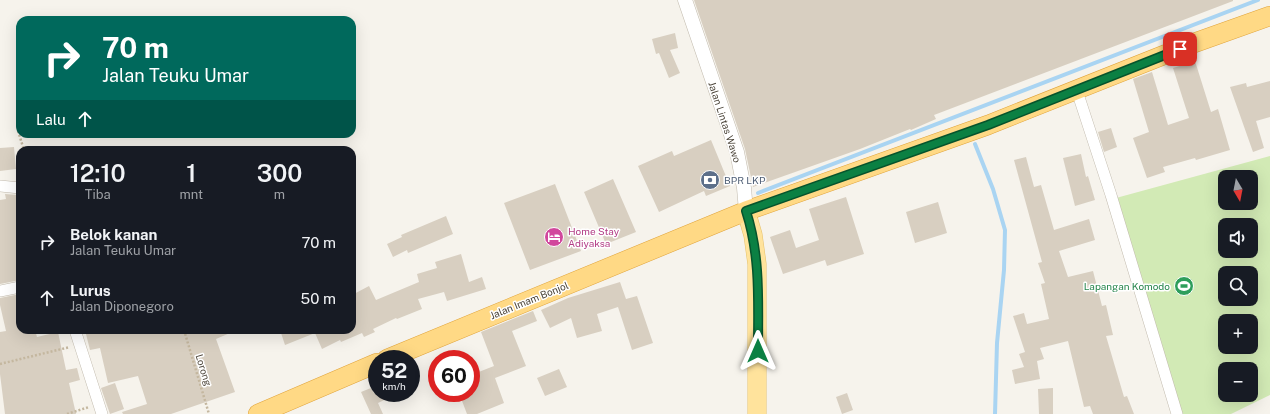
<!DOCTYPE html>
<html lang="id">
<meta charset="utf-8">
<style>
:root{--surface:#171b24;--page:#242831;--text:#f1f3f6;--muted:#9ea1a6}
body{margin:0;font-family:"Public Sans",sans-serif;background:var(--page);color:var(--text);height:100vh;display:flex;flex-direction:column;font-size:15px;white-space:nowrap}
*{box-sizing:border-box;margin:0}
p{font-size:13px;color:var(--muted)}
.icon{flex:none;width:22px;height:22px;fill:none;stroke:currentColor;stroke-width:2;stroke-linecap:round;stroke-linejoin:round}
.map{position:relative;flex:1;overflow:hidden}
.details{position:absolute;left:16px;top:146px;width:340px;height:188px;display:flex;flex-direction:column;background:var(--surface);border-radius:12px;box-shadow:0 4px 16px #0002}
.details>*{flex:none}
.guide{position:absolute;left:16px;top:16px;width:340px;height:122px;border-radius:12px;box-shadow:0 4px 16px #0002;background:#00695c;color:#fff;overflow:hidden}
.needle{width:26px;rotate:170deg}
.fabs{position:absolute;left:1218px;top:170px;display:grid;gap:8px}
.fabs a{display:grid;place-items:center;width:40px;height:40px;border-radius:8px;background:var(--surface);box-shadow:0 4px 16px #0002;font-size:20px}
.speed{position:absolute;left:368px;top:350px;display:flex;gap:8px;font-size:20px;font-weight:700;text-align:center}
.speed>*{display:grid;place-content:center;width:52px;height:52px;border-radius:50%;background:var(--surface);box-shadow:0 4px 16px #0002;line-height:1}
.speed small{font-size:10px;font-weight:400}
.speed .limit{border:6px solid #d22;background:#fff;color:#111}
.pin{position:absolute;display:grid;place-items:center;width:34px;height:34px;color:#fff;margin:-17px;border-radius:8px;box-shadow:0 2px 6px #0006}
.me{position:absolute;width:44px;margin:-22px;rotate:0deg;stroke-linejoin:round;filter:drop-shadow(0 0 3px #0008)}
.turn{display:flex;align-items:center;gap:14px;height:84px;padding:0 20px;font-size:18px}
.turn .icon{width:52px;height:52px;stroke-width:2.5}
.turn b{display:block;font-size:28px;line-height:34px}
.then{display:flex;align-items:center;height:38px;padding:0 20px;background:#0003;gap:8px;font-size:15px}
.eta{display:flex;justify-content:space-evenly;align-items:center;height:68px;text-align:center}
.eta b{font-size:24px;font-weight:600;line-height:28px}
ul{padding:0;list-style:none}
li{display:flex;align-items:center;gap:12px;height:56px;padding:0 20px}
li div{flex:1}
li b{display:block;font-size:15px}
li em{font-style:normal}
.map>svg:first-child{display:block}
.green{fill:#d2eab5;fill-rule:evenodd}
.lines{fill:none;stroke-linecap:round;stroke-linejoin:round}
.stream{stroke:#a9d4f2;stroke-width:4}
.building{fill:#d8cfc1}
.minor-casing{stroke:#c2bbae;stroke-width:12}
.tertiary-casing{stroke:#c2bbae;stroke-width:15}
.primary-casing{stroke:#e6c16a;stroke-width:19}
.trunk-casing{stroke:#e0a43c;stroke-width:20}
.path{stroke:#c4b79f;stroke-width:2.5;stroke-dasharray:2 2;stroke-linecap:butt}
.minor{stroke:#fff;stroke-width:11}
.tertiary{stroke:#fff;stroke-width:14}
.primary{stroke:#ffe39c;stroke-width:18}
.trunk{stroke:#ffd985;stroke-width:19}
.route-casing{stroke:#07532c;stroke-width:10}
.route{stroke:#0b8043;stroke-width:7}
.labels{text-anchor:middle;stroke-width:3;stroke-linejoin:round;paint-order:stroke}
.street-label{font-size:10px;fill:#4b4439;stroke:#fff}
.service-label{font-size:10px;fill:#4e5e75;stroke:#fff;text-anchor:start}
.hotel-label{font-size:10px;fill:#b23c85;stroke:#fff;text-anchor:start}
.leisure-label{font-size:10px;fill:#27864d;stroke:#fff;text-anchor:end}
</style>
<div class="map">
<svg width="1270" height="414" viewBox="0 0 1270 414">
<rect width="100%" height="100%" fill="#f6f3ec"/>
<!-- green -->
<path class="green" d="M 1270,156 L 1270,395 L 1231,414 L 1182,414 L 1116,198 ZM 1225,177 L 1251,177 L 1251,203 L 1225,203 ZM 1225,225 L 1251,225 L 1251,251 L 1225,251 ZM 1225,273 L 1251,273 L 1251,299 L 1225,299 ZM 1225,321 L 1251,321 L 1251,347 L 1225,347 ZM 1225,369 L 1251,369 L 1251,395 L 1225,395 Z"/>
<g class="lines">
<!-- stream -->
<path class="stream" d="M 975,144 L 993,189 L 1005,230 L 1004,270 L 997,343 L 995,414
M 758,193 L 1258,0"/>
</g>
<!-- building -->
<path class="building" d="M 694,0 L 1233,0 L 1233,1 L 934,115 L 936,119 L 911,130 L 910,129 L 860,149 L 753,187 L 745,149 Z
M 675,33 L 678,48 L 670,50 L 680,73 L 669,78 L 659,53 L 656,54 L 652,39 Z
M 1195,61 L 1211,112 L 1218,109 L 1230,150 L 1196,160 L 1195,158 L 1163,167 L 1165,172 L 1147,178 L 1133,138 L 1149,132 L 1133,79 L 1152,72 L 1168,125 L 1189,118 L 1173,68 Z
M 1270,81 L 1270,117 L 1256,121 L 1264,148 L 1253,152 L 1230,87 L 1246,83 L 1247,87 Z
M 1111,128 L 1117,147 L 1104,152 L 1098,132 Z
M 711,140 L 730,186 L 706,196 L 704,191 L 659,212 L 638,166 L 672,151 L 674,156 Z
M 14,147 L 16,169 L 0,171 L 0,148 Z
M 1081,154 L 1086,177 L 1088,176 L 1095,200 L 1075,206 L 1063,158 Z
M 1026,157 L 1034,187 L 1041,185 L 1054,230 L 1089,219 L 1095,240 L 1059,251 L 1068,277 L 1093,271 L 1102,306 L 1106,305 L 1113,335 L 1106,336 L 1124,397 L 1127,396 L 1134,414 L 1093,414 L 1090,406 L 1084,407 L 1068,341 L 1040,348 L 1044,359 L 1037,361 L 1040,379 L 1015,384 L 1012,370 L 1024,367 L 1019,354 L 1025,352 L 1013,316 L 1024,313 L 1027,324 L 1049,319 L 1041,284 L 1045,283 L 1038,263 L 1042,262 L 1014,160 Z
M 613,179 L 636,232 L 606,244 L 584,192 Z
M 555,184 L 581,251 L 530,270 L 504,203 Z
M 5,194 L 17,195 L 20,215 L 20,280 L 0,284 L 0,200 L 6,199 Z
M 846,197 L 864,254 L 827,266 L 825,260 L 783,274 L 770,237 L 790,230 L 796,248 L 819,240 L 809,209 Z
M 938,202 L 947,233 L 915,243 L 906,212 Z
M 446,216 L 453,234 L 408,253 L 407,250 L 393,257 L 387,244 L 402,237 L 401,235 Z
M 461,254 L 469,282 L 482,277 L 486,289 L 447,301 L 444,292 L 418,299 L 422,309 L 397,319 L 396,318 L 373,329 L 375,332 L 364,337 L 362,333 L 341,342 L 340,340 L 322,349 L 315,333 L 285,345 L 280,330 L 352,330 L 352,295 L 369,286 L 376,300 L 419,282 L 417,274 L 437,268 L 435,262 Z
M 620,282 L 626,299 L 637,296 L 653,343 L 632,350 L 618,307 L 597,314 L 602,331 L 577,338 L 571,318 L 550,328 L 541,310 L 568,298 Z
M 20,294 L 20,330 L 35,330 L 37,337 L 58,332 L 66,370 L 77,368 L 80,380 L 69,383 L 76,414 L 5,414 L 0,374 L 0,332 L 6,331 L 0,305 L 0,298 Z
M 533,311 L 537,321 L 512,331 L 526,366 L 495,378 L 504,403 L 477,414 L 467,414 L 459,393 L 471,393 L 471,375 L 494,366 L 481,332 Z
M 85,330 L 237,330 L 216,339 L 235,392 L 171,414 L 123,414 L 122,412 L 147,404 L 138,376 L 108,383 L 100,348 L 90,350 Z
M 559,369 L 567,387 L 545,396 L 537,378 Z
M 115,383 L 124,409 L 110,414 L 101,388 Z
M 371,388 L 374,393 L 399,393 L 378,403 L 383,414 L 371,414 L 361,392 Z
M 1053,388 L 1053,414 L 1039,414 L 1038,389 Z
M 847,393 L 853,410 L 842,414 L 836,397 Z"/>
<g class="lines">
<defs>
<path id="minor" d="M 1077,91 L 1111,195 L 1177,414
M 0,186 L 20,188
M 0,291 L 20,287
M 75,330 L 102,414"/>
<path id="tertiary" d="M 685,0 L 737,152 L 744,188 L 746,211"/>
<path id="primary" d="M 746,211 L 753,235 L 757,264 L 757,414"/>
<path id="trunk" d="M 387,359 L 746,211 L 988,125 L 1194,43 L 1270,16
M 258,414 L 377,363"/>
</defs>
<!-- minor casing -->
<use href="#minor" class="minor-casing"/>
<!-- tertiary casing -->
<use href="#tertiary" class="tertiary-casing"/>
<!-- primary casing -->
<use href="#primary" class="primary-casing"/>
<!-- trunk casing -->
<use href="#trunk" class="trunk-casing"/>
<!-- path -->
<path class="path" d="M 18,131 L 24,150
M 184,330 L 209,414
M 0,364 L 70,347
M 67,414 L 89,407"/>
<!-- minor -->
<use href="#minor" class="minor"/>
<!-- tertiary -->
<use href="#tertiary" class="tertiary"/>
<!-- primary -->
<use href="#primary" class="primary"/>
<!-- trunk -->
<use href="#trunk" class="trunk"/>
</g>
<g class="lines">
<defs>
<path id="route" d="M 758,351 C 758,304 761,257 746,211 L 988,125 L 1180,49"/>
</defs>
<!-- route casing -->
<use href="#route" class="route-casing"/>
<!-- route -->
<use href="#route" class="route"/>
</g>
<!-- icons -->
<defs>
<symbol id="bank-disc" viewBox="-11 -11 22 22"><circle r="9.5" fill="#5c6f8a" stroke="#fff"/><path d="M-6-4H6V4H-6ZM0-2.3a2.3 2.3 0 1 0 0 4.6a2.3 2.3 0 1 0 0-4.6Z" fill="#fff"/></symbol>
<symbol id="hotel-disc" viewBox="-11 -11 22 22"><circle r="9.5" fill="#d1479c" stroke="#fff"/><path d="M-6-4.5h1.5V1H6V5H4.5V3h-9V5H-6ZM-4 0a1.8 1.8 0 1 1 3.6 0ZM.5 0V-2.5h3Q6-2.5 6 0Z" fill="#fff"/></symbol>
<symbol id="stadium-disc" viewBox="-11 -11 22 22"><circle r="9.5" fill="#2e9e5b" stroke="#fff"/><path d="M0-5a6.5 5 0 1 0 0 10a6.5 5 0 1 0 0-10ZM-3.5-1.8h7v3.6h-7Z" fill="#fff"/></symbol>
</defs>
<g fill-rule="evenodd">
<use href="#bank-disc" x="699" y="169" width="22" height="22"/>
<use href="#hotel-disc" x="543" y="226" width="22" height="22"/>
<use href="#stadium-disc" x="1173" y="275" width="22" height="22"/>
</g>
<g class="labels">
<!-- street labels -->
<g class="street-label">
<text transform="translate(725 122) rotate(72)" y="4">Jalan Lintas Wawo</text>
<text transform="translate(529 300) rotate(-22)" y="4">Jalan Imam Bonjol</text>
<text transform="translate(204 370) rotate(73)" y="4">Lorong</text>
</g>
<!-- service labels -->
<g class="service-label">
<text x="724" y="184">BPR LKP</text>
</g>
<!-- hotel labels -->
<g class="hotel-label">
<text x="568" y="235">Home Stay<tspan x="568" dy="12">Adiyaksa</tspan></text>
</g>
<!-- leisure labels -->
<g class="leisure-label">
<text x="1170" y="290">Lapangan Komodo</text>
</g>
</g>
</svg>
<div class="fabs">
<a><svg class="needle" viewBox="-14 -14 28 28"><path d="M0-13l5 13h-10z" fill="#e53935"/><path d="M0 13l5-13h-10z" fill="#9ea1a6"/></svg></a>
<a><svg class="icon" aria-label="sound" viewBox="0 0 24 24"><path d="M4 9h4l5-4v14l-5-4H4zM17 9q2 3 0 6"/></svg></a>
<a><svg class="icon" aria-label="search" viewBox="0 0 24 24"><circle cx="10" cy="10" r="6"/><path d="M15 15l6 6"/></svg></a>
<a>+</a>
<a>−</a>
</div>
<div class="speed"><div>52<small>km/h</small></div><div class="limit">60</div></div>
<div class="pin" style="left:1180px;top:49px;background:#d93025"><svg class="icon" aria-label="arrive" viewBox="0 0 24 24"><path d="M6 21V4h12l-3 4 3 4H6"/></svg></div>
<svg class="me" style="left:758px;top:351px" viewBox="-20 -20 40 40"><path d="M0-17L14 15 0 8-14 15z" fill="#0b8043" stroke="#fff" stroke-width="4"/></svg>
<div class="guide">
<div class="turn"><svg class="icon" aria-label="right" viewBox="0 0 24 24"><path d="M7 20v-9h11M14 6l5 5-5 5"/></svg><div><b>70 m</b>Jalan Teuku Umar</div></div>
<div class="then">Lalu<svg class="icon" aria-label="ahead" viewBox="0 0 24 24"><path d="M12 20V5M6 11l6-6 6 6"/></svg></div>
</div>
<section class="details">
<div class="eta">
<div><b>12:10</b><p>Tiba</p></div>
<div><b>1</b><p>mnt</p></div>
<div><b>300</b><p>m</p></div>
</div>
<ul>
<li><svg class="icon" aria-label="right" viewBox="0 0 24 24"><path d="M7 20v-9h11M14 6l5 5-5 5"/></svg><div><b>Belok kanan</b><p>Jalan Teuku Umar</p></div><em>70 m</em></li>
<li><svg class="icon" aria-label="ahead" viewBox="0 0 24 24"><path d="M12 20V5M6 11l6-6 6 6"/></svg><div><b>Lurus</b><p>Jalan Diponegoro</p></div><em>50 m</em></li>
</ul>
</section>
</div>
